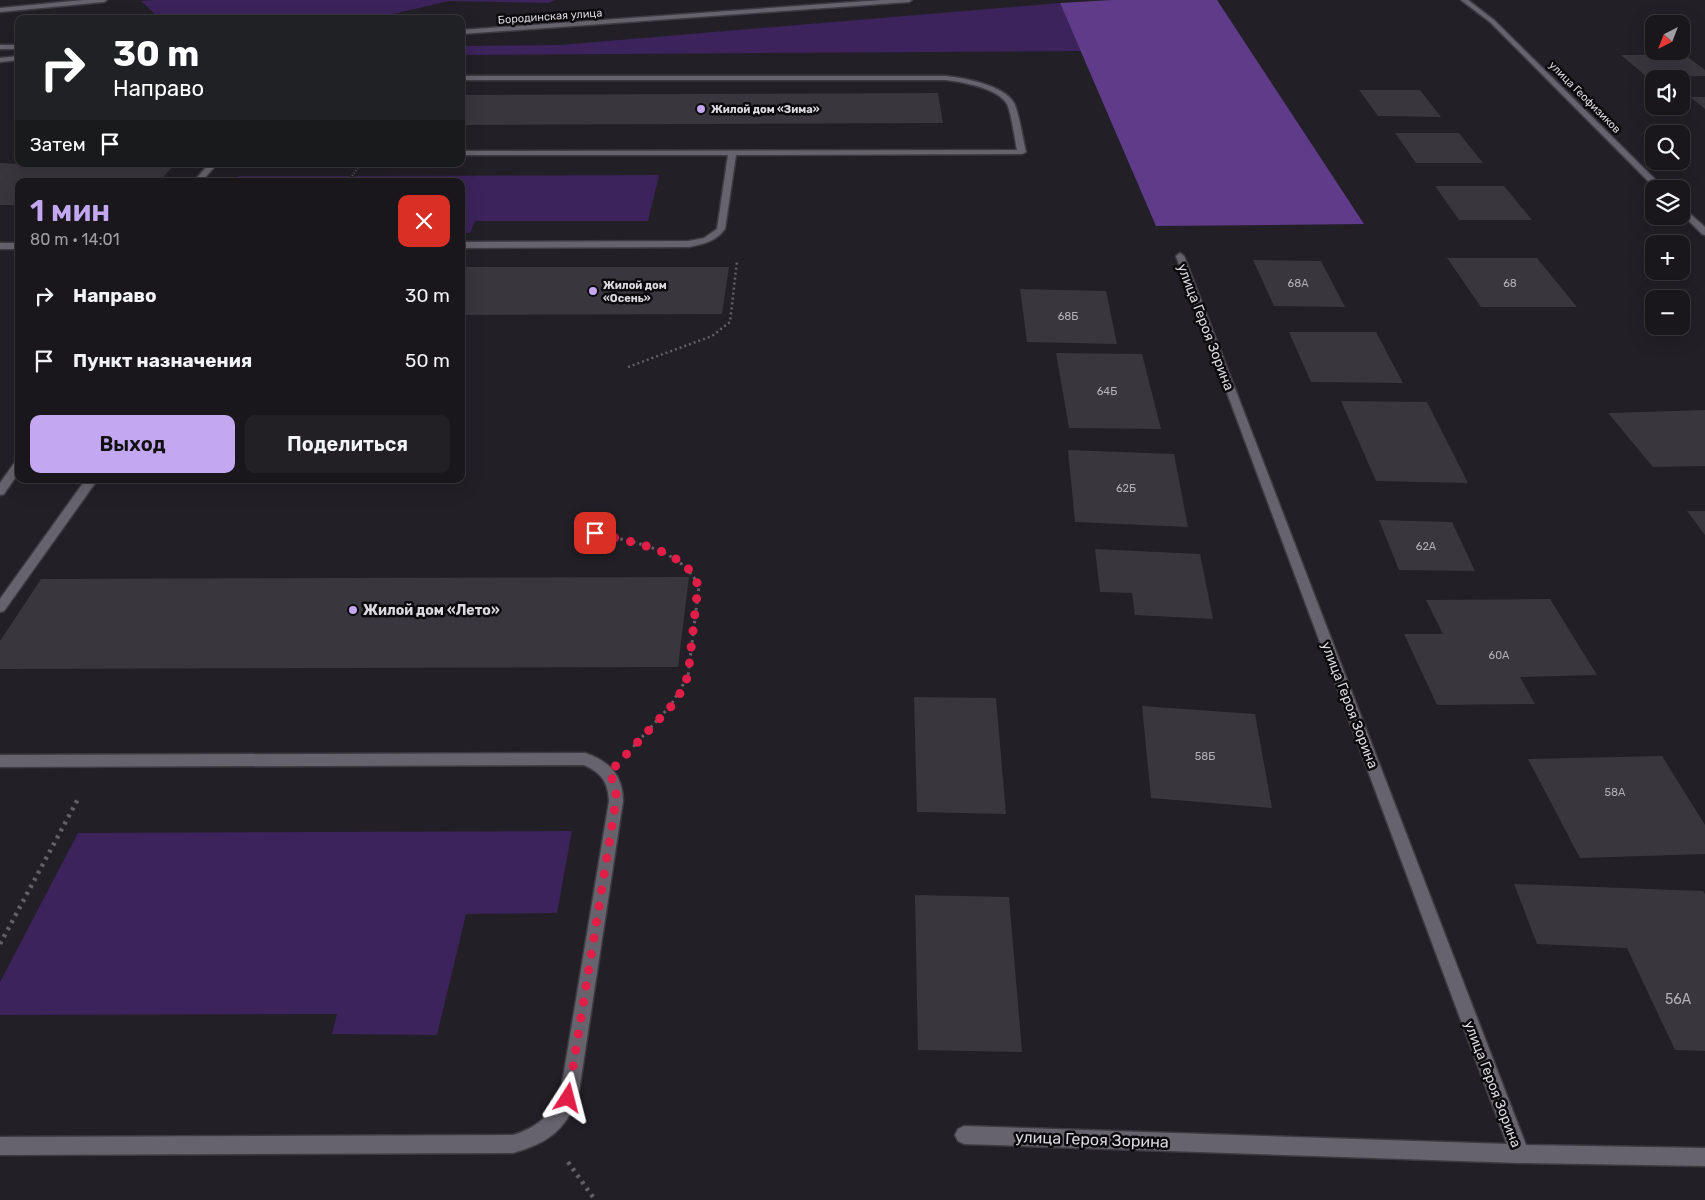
<!DOCTYPE html>
<html lang="ru">
<meta charset="utf-8">
<style>
:root{--surface:#1a171c;--page:#232025;--text:#f1f3f6;--muted:#9f9fa3;--line:#38363b;--accent:#c4a7f1}
body{margin:0;font-family:Rubik,sans-serif;background:var(--page);color:var(--text);height:100vh;display:flex;flex-direction:column;font-size:19px;white-space:nowrap}
*{box-sizing:border-box;margin:0}
p{font-size:16px;color:var(--muted)}
.icon{flex:none;width:28px;height:28px;fill:none;stroke:currentColor;stroke-width:2;stroke-linecap:round;stroke-linejoin:round}
.map{position:relative;flex:1;overflow:hidden}
.drawer{position:absolute;left:15px;top:178px;width:450px;height:305px;display:flex;flex-direction:column;background:var(--surface);border-radius:10px;box-shadow:0 5px 20px #0002,0 0 0 1px var(--line)}
.drawer>*{flex:none}
.guide{position:absolute;left:15px;top:15px;width:450px;height:152px;border-radius:10px;box-shadow:0 5px 20px #0002,0 0 0 1px var(--line);background:#202124;color:#fff;overflow:hidden}
.needle{width:32px;rotate:222deg}
.buttons{position:absolute;left:1645px;top:15px;display:grid;gap:10px}
.buttons a{display:grid;place-items:center;width:45px;height:45px;border-radius:10px;background:var(--surface);box-shadow:0 5px 20px #0002,0 0 0 1px var(--line);font-size:25px}
.pin{position:absolute;display:grid;place-items:center;width:42px;height:42px;color:#fff;margin:-21px;border-radius:10px;box-shadow:0 2px 8px #0006}
.me{position:absolute;width:55px;margin:-28px;rotate:9deg;stroke-linejoin:round;filter:drop-shadow(0 0 4px #0008)}
.turn{display:flex;align-items:center;gap:18px;height:105px;padding:0 15px;font-size:22px}
.turn .icon{width:65px;height:65px;stroke-width:2.5}
.turn b{display:block;font-size:35px;line-height:42px}
.then{display:flex;align-items:center;height:48px;padding:0 15px;background:#0003;gap:10px;font-size:19px}
.round{display:grid;place-items:center;flex:none;width:52px;height:52px;border-radius:10px;background:var(--page)}
.summary{display:flex;align-items:center;justify-content:space-between;height:85px;padding:0 15px}
h1{font-size:30px;font-weight:600;line-height:38px;color:var(--accent)}
.button{display:flex;gap:10px;margin-top:auto;padding:10px 15px}
.button a{flex:1;height:58px;border-radius:10px;background:var(--accent);color:#111;font-size:20px;font-weight:600;line-height:58px;text-align:center}
.button a+a{background:var(--page);color:var(--text)}
ul{padding:0;list-style:none}
li{display:flex;align-items:center;gap:15px;height:65px;padding:0 15px}
li div{flex:1}
li b{display:block;font-size:19px}
li em{font-style:normal}
.map>svg:first-child{display:block}
.green{fill:#3c235b}
.forest{fill:#5f3b8a}
.building{fill:#39363e}
.lines{fill:none;stroke-linecap:round;stroke-linejoin:round}
.service-casing{stroke:#3d3b41;stroke-width:3}
.minor-casing{stroke:#3d3b41;stroke-width:3}
.tertiary-casing{stroke:#3d3b41;stroke-width:3}
.path-far3{stroke:#636167;stroke-width:2;stroke-dasharray:1 2;stroke-linecap:butt}
.path-far2{stroke:#636167;stroke-width:2.5;stroke-dasharray:2 3;stroke-linecap:butt}
.path-far1{stroke:#636167;stroke-width:3;stroke-dasharray:2.5 4;stroke-linecap:butt}
.path{stroke:#636167;stroke-width:4.5;stroke-dasharray:3 5;stroke-linecap:butt}
.service{fill:#66636c;fill-rule:evenodd}
.minor{fill:#66636c;fill-rule:evenodd}
.tertiary{fill:#66636c;fill-rule:evenodd}
.route{stroke:#e11d48;stroke-width:9;stroke-dasharray:0 16.2}
.poi-dot{fill:#c4a7f1;stroke:#0b0a0d;stroke-width:2}
.labels{text-anchor:middle;stroke-width:5;stroke-linejoin:round;paint-order:stroke}
.far-street-label{font-size:11px;fill:#dbd9de;stroke:#0b0a0d}
.far-poi-label{font-size:11px;font-weight:bold;fill:#dbd9de;stroke:#0b0a0d;text-anchor:start}
.number-label{font-size:11px;fill:#b2b0b6}
.street-label{font-size:14px;fill:#dbd9de;stroke:#0b0a0d}
.poi-label{font-size:14px;font-weight:bold;fill:#dbd9de;stroke:#0b0a0d;text-anchor:start}
.near-number-label{font-size:14px;fill:#b2b0b6}
.near-street-label{font-size:16px;fill:#dbd9de;stroke:#0b0a0d}
</style>
<div class="map">
<svg width="1705" height="1200" viewBox="0 0 1705 1200">
<rect width="100%" height="100%" fill="#221f26"/>
<!-- green -->
<path class="green" d="M 153,0 L 555,0 L 549,3 L 449,1 L 372,19 L 192,19 L 157,16 L 141,1 Z
M 1060,3 L 1081,51 L 461,55 L 461,46 L 560,45 Z
M 659,175 L 648,221 L 475,221 L 470,233 L 461,233 L 461,181 L 352,181 L 355,176 Z
M 239,176 L 350,176 L 346,181 L 235,181 Z
M 572,831 L 557,913 L 466,914 L 437,1035 L 332,1034 L 337,1014 L 0,1015 L 0,982 L 78,833 Z"/>
<!-- forest -->
<path class="forest" d="M 1112,0 L 1217,0 L 1364,224 L 1156,226 L 1060,3 Z"/>
<!-- building -->
<path class="building" d="M 1621,55 L 1685,55 L 1705,70 L 1705,76 L 1647,77 Z
M 1359,90 L 1420,90 L 1441,117 L 1378,116 Z
M 938,93 L 943,123 L 461,125 L 461,95 Z
M 1690,97 L 1705,97 L 1705,109 Z
M 1395,133 L 1459,133 L 1483,163 L 1416,163 Z
M 0,163 L 19,164 L 175,164 L 160,181 L 19,181 L 19,205 L 0,205 Z
M 1435,186 L 1504,186 L 1532,220 L 1459,220 Z
M 1447,258 L 1537,258 L 1577,307 L 1481,307 Z
M 1253,260 L 1321,261 L 1345,307 L 1274,306 Z
M 461,267 L 729,267 L 722,314 L 461,315 Z
M 1020,289 L 1106,291 L 1117,344 L 1027,342 Z
M 1289,332 L 1376,332 L 1403,383 L 1311,382 Z
M 1056,353 L 1142,354 L 1161,429 L 1069,428 Z
M 1341,401 L 1427,402 L 1468,483 L 1376,481 Z
M 1705,410 L 1705,466 L 1653,467 L 1608,413 Z
M 1068,450 L 1174,454 L 1188,527 L 1075,522 Z
M 1687,511 L 1705,511 L 1705,535 Z
M 1379,520 L 1452,522 L 1475,571 L 1399,570 Z
M 1095,549 L 1200,554 L 1213,619 L 1135,615 L 1132,593 L 1100,592 Z
M 689,577 L 678,667 L 0,669 L 0,641 L 41,579 Z
M 1550,599 L 1597,675 L 1520,677 L 1535,704 L 1437,705 L 1404,634 L 1443,634 L 1426,600 Z
M 914,697 L 996,698 L 1006,814 L 917,812 Z
M 1142,706 L 1255,714 L 1272,808 L 1151,798 Z
M 1662,756 L 1705,825 L 1705,854 L 1580,858 L 1528,759 Z
M 1514,884 L 1703,891 L 1705,894 L 1705,1051 L 1675,1050 L 1627,948 L 1537,944 Z
M 915,895 L 1009,897 L 1022,1052 L 918,1050 Z"/>
<g class="lines">
<defs>
<path id="service" d="M 461,76 L 946,76 C 964,78 1004,85 1014,103 C 1019,113 1023,140 1026,152 L 1022,154 L 736,155 L 725,229 C 716,241 704,244 689,247 L 461,248 L 461,242 L 689,241 L 704,238 L 717,229 L 728,155 L 461,155 L 461,151 L 1017,150 C 1015,139 1011,112 1007,104 C 998,88 962,82 946,80 L 461,80 Z
M 209,164 L 217,164 L 202,181 L 194,181 Z
M 0,243 L 19,243 L 19,249 L 0,249 Z
M 86,479 L 98,479 L 4,611 L 0,612 L 0,599 Z
M 585,753 C 609,761 623,775 623,801 L 578,1098 C 564,1132 547,1143 513,1153 L 0,1155 L 0,1137 L 513,1135 C 536,1128 549,1117 560,1096 L 609,801 C 608,781 601,773 584,765 L 0,767 L 0,755 Z"/>
<path id="minor" d="M 84,0 L 107,0 L 104,2 L 0,12 L 0,8 Z
M 1461,0 L 1468,0 L 1494,20 L 1665,189 L 1656,189 L 1490,22 Z
M 1681,206 L 1705,227 L 1705,235 L 1702,234 L 1681,213 Z
M 1180,253 L 1184,256 L 1526,1145 L 1705,1148 L 1705,1166 L 1520,1163 L 964,1144 L 958,1141 L 955,1135 L 958,1129 L 964,1126 L 1507,1144 L 1176,256 Z
M 19,461 L 19,472 L 4,494 L 0,495 L 0,483 L 15,462 Z"/>
<path id="tertiary" d="M 882,0 L 912,0 L 909,2 L 461,34 L 461,30 Z
M 0,45 L 19,45 L 19,49 L 0,49 Z
M 19,56 L 19,60 L 0,62 L 0,58 Z"/>
</defs>
<!-- service casing -->
<use href="#service" class="service-casing"/>
<!-- minor casing -->
<use href="#minor" class="minor-casing"/>
<!-- tertiary casing -->
<use href="#tertiary" class="tertiary-casing"/>
<!-- path-far3 -->
<path class="path-far3" d="M 349,181 L 360,164"/>
<!-- path-far2 -->
<path class="path-far2" d="M 628,367 L 712,336 L 730,322 L 737,261"/>
<!-- path-far1 -->
<path class="path-far1" d="M 595,533 C 634,543 679,547 699,586 L 688,676 L 671,705 L 633,747"/>
<!-- path -->
<path class="path" d="M 0,944 L 78,799
M 568,1162 L 595,1200"/>
<!-- service -->
<use href="#service" class="service"/>
<!-- minor -->
<use href="#minor" class="minor"/>
<!-- tertiary -->
<use href="#tertiary" class="tertiary"/>
</g>
<g class="lines">
<!-- route -->
<path class="route" d="M 568,1098 L 616,801 L 616,786 L 609,773 L 677,700 L 688,676 L 698,586 C 688,549 628,542 595,533"/>
</g>
<!-- markers -->
<g class="poi-dot">
<circle cx="701" cy="109" r="5"/>
<circle cx="593" cy="291" r="5"/>
<circle cx="353" cy="610" r="5"/>
</g>
<g class="labels">
<!-- far-street labels -->
<g class="far-street-label">
<text transform="translate(550 16) rotate(-4)" y="4">Бородинская улица</text>
<text transform="translate(1585 97) rotate(45)" y="4">улица Геофизиков</text>
</g>
<!-- far-poi labels -->
<g class="far-poi-label">
<text x="711" y="113">Жилой дом «Зима»</text>
<text x="603" y="289">Жилой дом<tspan x="603" dy="13">«Осень»</tspan></text>
</g>
<!-- number labels -->
<g class="number-label">
<text x="1298" y="287">68А</text>
<text x="1510" y="287">68</text>
<text x="1068" y="320">68Б</text>
<text x="1107" y="395">64Б</text>
<text x="1126" y="492">62Б</text>
<text x="1426" y="550">62А</text>
<text x="1499" y="659">60А</text>
<text x="1205" y="760">58Б</text>
<text x="1615" y="796">58А</text>
</g>
<!-- street labels -->
<g class="street-label">
<text transform="translate(1206 327) rotate(69)" y="5">улица Героя Зорина</text>
<text transform="translate(1350 705) rotate(69)" y="5">улица Героя Зорина</text>
<text transform="translate(1493 1084) rotate(69)" y="5">улица Героя Зорина</text>
</g>
<!-- poi labels -->
<g class="poi-label">
<text x="363" y="615">Жилой дом «Лето»</text>
</g>
<!-- near-number labels -->
<g class="near-number-label">
<text x="1678" y="1004">56А</text>
</g>
<!-- near-street labels -->
<g class="near-street-label">
<text transform="translate(1092 1139) rotate(2)" y="6">улица Героя Зорина</text>
</g>
</g>
</svg>
<div class="buttons">
<a><svg class="needle" viewBox="-14 -14 28 28"><path d="M0-13l5 13h-10z" fill="#e53935"/><path d="M0 13l5-13h-10z" fill="#9f9fa3"/></svg></a>
<a><svg class="icon" aria-label="sound" viewBox="0 0 24 24"><path d="M4 9h4l5-4v14l-5-4H4zM17 9q2 3 0 6"/></svg></a>
<a><svg class="icon" aria-label="search" viewBox="0 0 24 24"><circle cx="10" cy="10" r="6"/><path d="M15 15l6 6"/></svg></a>
<a><svg class="icon" aria-label="layers" viewBox="0 0 24 24"><path d="M12 4l9 5-9 5-9-5zM3 14l9 5 9-5"/></svg></a>
<a>+</a>
<a>−</a>
</div>
<div class="pin" style="left:595px;top:533px;background:#d93025"><svg class="icon" aria-label="arrive" viewBox="0 0 24 24"><path d="M6 21V4h12l-3 4 3 4H6"/></svg></div>
<svg class="me" style="left:568px;top:1098px" viewBox="-20 -20 40 40"><path d="M0-17L14 15 0 8-14 15z" fill="#e11d48" stroke="#fff" stroke-width="4"/></svg>
<div class="guide">
<div class="turn"><svg class="icon" aria-label="right" viewBox="0 0 24 24"><path d="M7 20v-9h11M14 6l5 5-5 5"/></svg><div><b>30 m</b>Направо</div></div>
<div class="then">Затем<svg class="icon" aria-label="arrive" viewBox="0 0 24 24"><path d="M6 21V4h12l-3 4 3 4H6"/></svg></div>
</div>
<section class="drawer">
<div class="summary"><div><h1>1 мин</h1><p>80 m · 14:01</p></div><a class="round" style="background:#d93025;color:#fff"><svg class="icon" aria-label="close" viewBox="0 0 24 24"><path d="M6 6l12 12M18 6L6 18"/></svg></a></div>
<ul>
<li><svg class="icon" aria-label="right" viewBox="0 0 24 24"><path d="M7 20v-9h11M14 6l5 5-5 5"/></svg><div><b>Направо</b></div><em>30 m</em></li>
<li><svg class="icon" aria-label="arrive" viewBox="0 0 24 24"><path d="M6 21V4h12l-3 4 3 4H6"/></svg><div><b>Пункт назначения</b></div><em>50 m</em></li>
</ul>
<div class="button"><a>Выход</a><a>Поделиться</a></div>
</section>
</div>
